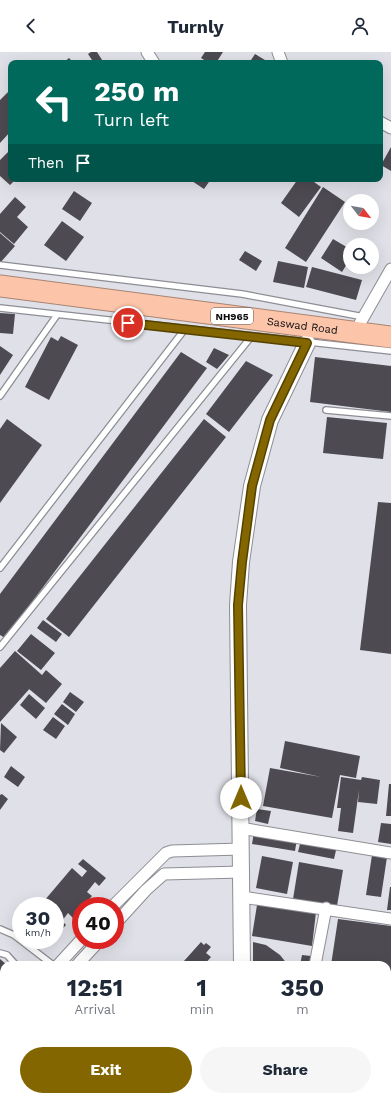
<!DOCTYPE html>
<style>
:root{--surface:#fff;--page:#f6f6f7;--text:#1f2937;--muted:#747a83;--accent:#836600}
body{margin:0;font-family:"Work Sans",sans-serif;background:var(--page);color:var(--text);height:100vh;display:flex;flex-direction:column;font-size:15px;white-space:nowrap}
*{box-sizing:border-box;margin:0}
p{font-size:13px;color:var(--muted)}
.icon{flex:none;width:22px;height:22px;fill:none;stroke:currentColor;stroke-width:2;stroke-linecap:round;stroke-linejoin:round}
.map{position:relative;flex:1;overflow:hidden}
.panel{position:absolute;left:0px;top:909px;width:391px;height:140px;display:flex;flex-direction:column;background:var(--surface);border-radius:12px 12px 0 0;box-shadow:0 4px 16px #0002}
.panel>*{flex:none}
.top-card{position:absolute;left:8px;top:8px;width:375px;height:122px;border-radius:8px;box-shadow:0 4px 16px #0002;background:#00695c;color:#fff;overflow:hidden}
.needle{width:26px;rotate:121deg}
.tools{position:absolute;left:343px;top:142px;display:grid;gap:8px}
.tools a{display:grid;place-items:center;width:36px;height:36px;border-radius:50%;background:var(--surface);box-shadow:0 4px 16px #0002;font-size:20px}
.speed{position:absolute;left:12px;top:845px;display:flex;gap:8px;font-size:20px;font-weight:700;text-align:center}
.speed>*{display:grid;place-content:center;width:52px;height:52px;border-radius:50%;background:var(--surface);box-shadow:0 4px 16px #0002;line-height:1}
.speed small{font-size:10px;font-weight:400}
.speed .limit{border:6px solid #d22;background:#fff;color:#111}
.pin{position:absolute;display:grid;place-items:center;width:34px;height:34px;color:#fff;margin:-17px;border:2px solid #fff;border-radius:50%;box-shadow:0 1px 4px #0007}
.me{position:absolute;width:44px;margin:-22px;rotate:0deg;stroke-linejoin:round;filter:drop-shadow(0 0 3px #0008)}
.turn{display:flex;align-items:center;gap:14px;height:84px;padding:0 20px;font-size:18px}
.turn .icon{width:52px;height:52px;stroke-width:2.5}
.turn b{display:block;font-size:28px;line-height:34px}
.then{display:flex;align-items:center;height:38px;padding:0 20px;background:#0003;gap:8px;font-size:15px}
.eta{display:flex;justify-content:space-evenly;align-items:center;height:68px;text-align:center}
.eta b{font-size:24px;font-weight:700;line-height:28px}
.cta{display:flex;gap:8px;margin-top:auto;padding:8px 20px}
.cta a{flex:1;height:46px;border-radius:24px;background:var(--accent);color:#fff;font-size:16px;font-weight:700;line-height:46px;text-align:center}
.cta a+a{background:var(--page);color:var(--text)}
header{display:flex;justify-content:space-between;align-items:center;height:52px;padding:0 20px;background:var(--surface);font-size:18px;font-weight:700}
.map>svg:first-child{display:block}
.building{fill:#4d4b51}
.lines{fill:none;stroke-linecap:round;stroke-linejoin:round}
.lane-casing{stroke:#8d8d94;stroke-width:8}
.street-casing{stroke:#8d8d94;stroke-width:13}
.secondary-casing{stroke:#8d8d94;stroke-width:18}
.highway-casing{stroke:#a88473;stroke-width:23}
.lane{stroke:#fff;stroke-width:5.5}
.street{stroke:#fff;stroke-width:11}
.secondary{stroke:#fff;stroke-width:16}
.highway{stroke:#fcc4a9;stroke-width:21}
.route-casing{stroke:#554200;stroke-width:10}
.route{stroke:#836600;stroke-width:7}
.labels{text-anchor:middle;stroke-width:4;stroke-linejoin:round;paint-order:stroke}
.shield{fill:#fff;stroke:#565657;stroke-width:1}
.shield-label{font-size:10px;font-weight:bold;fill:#0d0d0f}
.street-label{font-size:11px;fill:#0d0d0f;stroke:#fff}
</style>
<header><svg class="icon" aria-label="back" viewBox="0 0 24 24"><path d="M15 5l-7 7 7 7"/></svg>Turnly<svg class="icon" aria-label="person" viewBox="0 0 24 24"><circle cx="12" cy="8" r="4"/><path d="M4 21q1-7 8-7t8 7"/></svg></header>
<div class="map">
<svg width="391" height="1049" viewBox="0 0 391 1049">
<rect width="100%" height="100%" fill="#e0e1e8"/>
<!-- building -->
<path class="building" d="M 91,0 L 97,0 L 104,11 L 94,11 L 88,2 Z
M 205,0 L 223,0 L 216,11 L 209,11 L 201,6 Z
M 255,2 L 270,11 L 249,11 Z
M 69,6 L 74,11 L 63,11 Z
M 11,37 L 11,79 L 0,91 L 0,48 Z
M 391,95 L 391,119 L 381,113 Z
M 9,99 L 11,101 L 11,127 L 16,127 L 10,133 L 0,124 L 0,108 Z
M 189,127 L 211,127 L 204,137 Z
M 298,127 L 310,127 L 321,135 L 299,165 L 281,151 Z
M 323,135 L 345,150 L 306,210 L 285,196 Z
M 74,139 L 92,151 L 80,169 L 62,157 Z
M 15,145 L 26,155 L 17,165 L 28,175 L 14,192 L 0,180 L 0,162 Z
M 62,169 L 84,185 L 66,209 L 44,193 Z
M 0,181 L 15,194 L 0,211 Z
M 333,187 L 350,197 L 350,207 L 342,220 L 321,206 Z
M 245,199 L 262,209 L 256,219 L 239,208 Z
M 278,209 L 308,215 L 304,236 L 273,230 Z
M 312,215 L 362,228 L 356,248 L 306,235 Z
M 0,261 L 15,262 L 13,282 L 0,281 Z
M 61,284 L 78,293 L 49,348 L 25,335 L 51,285 L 58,289 Z
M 0,294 L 13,303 L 0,323 Z
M 214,296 L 229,303 L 217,317 L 206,310 Z
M 181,300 L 207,316 L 5,586 L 0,583 L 0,542 Z
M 315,305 L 391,314 L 391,360 L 310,350 Z
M 246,309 L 273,323 L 229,380 L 206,362 Z
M 327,365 L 387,371 L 383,407 L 323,401 Z
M 7,367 L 42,393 L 0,451 L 0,377 Z
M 204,367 L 226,385 L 69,585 L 46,567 Z
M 378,450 L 391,451 L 391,602 L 360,598 Z
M 43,568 L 62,582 L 56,590 L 37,576 Z
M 31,582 L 55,601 L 41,618 L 17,599 Z
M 15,599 L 42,623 L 46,618 L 62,632 L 46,651 L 29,637 L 32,634 L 0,670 L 0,616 Z
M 70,640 L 84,650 L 76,660 L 63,650 Z
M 29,642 L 45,656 L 36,667 L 20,653 Z
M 62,652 L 75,662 L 68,673 L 54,662 Z
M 53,665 L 65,674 L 56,687 L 43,678 Z
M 1,671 L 17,685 L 4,701 L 0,698 Z
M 285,689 L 360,704 L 356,726 L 340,723 L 332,766 L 263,754 L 270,716 L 321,725 L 280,716 Z
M 11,714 L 25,725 L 18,735 L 4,725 Z
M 341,725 L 361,728 L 362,725 L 380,728 L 377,752 L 358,750 L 359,738 L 353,781 L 338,779 L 341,756 L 337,756 Z
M 389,732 L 391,732 L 391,764 L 386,764 Z
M 2,742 L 8,747 L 0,758 L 0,743 Z
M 257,757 L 271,759 L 268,772 L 255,769 Z
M 381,771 L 391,772 L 391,792 L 378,790 Z
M 254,780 L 297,787 L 295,799 L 252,792 Z
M 301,788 L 337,794 L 334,807 L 298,800 Z
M 372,803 L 387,805 L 381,845 L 366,843 Z
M 262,804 L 293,810 L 287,842 L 256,836 Z
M 83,807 L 106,826 L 99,834 L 95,830 L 87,840 L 92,844 L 83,854 L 81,854 L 81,857 L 73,866 L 68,861 L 62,869 L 66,873 L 56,884 L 55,854 L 50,854 L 44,849 L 72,816 L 82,825 L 87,819 L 78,812 Z
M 299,810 L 343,818 L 337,854 L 293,847 Z
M 390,835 L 391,835 L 391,858 L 387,858 Z
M 257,853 L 316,860 L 312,894 L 252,884 Z
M 338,867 L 391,874 L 391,921 L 387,921 L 387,913 L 331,913 Z
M 201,890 L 204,893 L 206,891 L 211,895 L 206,901 L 211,905 L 204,913 L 189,913 L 184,909 Z
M 253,890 L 266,893 L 280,903 L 288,913 L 253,913 Z
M 302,903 L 311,904 L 309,913 L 300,913 Z
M 0,907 L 7,913 L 4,913 L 4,933 L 1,937 L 4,940 L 4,944 L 0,949 Z
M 387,937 L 389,937 L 391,941 L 391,1020 L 387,1022 Z
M 4,1033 L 4,1045 L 33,1045 L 30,1049 L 0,1049 L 0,1037 Z
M 131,1045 L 184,1045 L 180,1049 L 127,1049 Z
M 251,1045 L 257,1045 L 261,1049 L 251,1049 Z
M 258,1045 L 272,1045 L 269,1049 L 263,1049 Z
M 288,1045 L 298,1045 L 303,1049 L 285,1049 Z
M 313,1045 L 327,1045 L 318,1049 L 315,1049 Z"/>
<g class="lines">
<defs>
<path id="lane" d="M 0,213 L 242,242 L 364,265
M 0,256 L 391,299
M 0,344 L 57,263
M 326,358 L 391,364
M 0,516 L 185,277
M 0,595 L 251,285
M 0,877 L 14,883 L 53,913
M 0,901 L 7,903 L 16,913
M 0,953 L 4,949
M 194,1049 L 197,1045"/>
<path id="street" d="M 147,0 L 154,11
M 278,0 L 282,11
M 380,70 L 391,76
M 355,280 L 391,217
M 240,776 L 391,801
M 242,845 L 391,867
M 113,854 L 166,801 L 172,799 L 241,797
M 115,872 L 146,838 L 164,822 L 241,820
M 58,913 L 81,888
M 77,913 L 100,888
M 315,913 L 326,856
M 0,977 L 4,972
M 0,1000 L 4,996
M 366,1045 L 369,1049
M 390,1049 L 391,1048"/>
<path id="secondary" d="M 242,913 L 238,553 L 241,510 L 252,434 L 270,368 L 307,291
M 241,1049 L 241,1045"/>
<g id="highway">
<path id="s1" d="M 0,234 L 391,285"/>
</g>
</defs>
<!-- lane casing -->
<use href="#lane" class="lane-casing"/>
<!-- street casing -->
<use href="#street" class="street-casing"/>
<!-- secondary casing -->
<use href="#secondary" class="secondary-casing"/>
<!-- highway casing -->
<use href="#highway" class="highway-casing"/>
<!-- lane -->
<use href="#lane" class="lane"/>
<!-- street -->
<use href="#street" class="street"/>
<!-- secondary -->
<use href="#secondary" class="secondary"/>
<!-- highway -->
<use href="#highway" class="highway"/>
</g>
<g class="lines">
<defs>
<path id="route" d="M 128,271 L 307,291 L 270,368 L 252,434 L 242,510 L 238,553 L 241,746"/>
</defs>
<!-- route casing -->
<use href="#route" class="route-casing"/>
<!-- route -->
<use href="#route" class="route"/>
</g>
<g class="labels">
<!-- shield labels -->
<rect class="shield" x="211" y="256" width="42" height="16" rx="3"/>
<g class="shield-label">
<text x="232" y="268">NH965</text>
</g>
<!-- street labels -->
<g class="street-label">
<text dy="4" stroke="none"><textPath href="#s1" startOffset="305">Saswad Road</textPath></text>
</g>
</g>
</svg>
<div class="tools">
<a><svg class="needle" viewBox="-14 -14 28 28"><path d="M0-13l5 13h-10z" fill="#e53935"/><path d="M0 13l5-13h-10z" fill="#747a83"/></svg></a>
<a><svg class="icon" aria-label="search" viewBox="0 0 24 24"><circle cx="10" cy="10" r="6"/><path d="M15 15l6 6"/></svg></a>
</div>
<div class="speed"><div>30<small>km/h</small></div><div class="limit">40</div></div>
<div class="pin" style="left:128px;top:271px;background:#d93025"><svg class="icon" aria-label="arrive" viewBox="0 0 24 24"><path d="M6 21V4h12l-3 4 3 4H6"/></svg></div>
<svg class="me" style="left:241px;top:746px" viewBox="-20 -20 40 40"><circle r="19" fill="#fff"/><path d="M0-13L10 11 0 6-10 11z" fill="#836600"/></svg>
<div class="top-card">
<div class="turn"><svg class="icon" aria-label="left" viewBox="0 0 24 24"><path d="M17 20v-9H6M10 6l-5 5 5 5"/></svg><div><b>250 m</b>Turn left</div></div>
<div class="then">Then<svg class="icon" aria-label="arrive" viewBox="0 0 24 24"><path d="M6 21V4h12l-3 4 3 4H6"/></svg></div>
</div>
<section class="panel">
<div class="eta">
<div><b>12:51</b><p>Arrival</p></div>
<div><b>1</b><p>min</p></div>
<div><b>350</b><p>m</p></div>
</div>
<div class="cta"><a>Exit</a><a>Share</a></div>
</section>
</div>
